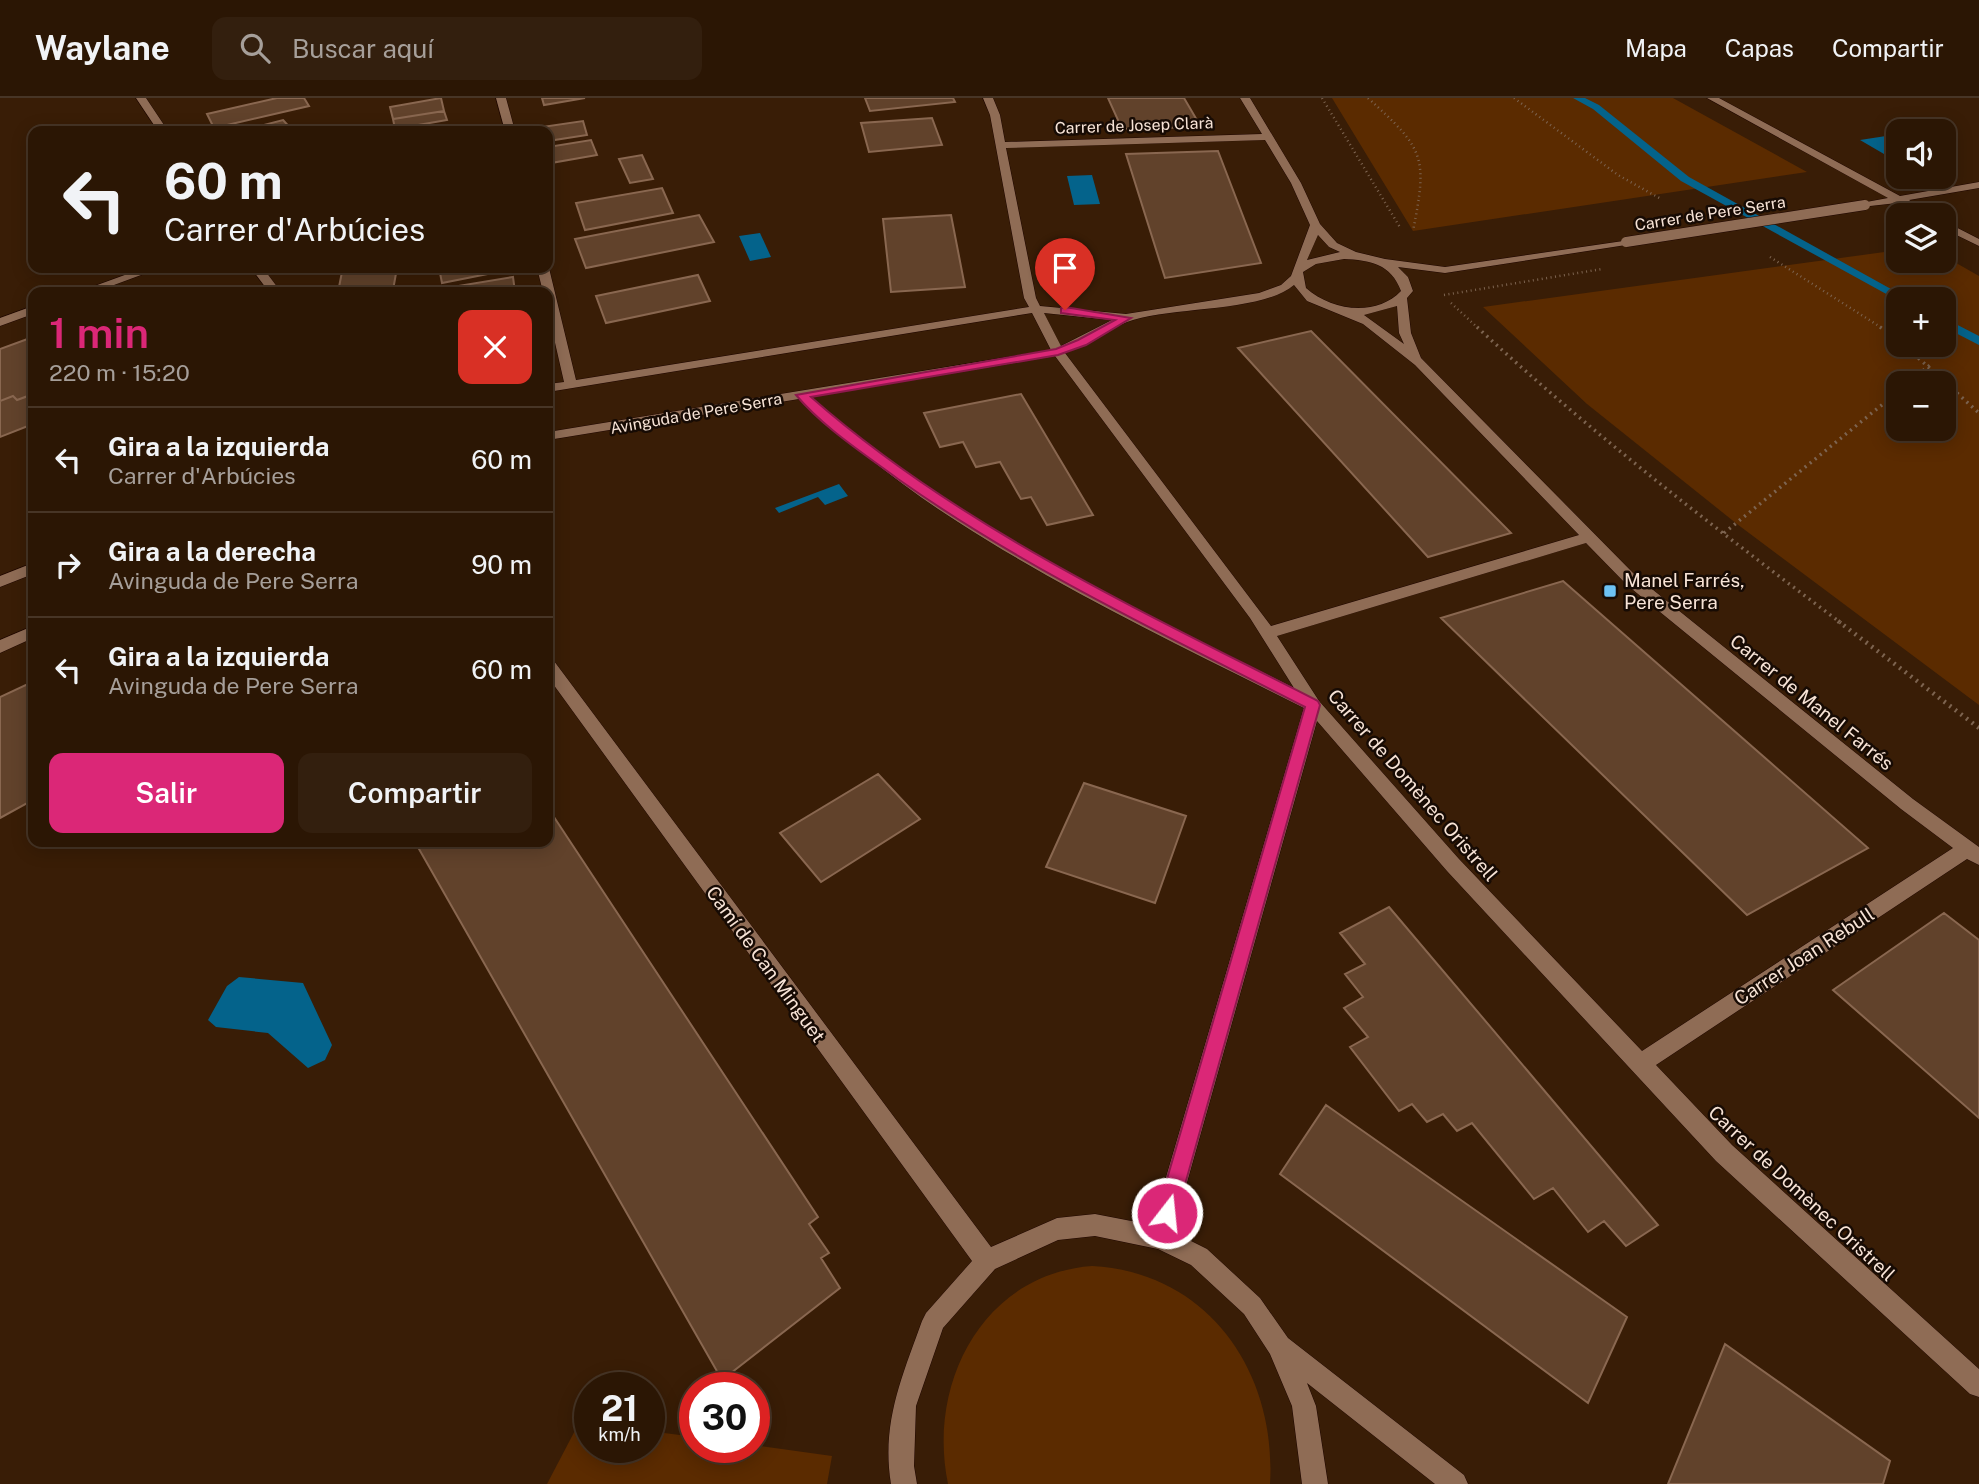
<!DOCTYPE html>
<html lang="es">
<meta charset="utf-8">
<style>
:root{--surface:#2b1604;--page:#331f0e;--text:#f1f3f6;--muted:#a69f9a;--line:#473526;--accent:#db2777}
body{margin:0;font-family:"Public Sans",sans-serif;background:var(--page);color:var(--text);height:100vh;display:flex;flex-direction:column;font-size:26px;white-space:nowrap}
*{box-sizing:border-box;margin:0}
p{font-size:23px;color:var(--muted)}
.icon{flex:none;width:38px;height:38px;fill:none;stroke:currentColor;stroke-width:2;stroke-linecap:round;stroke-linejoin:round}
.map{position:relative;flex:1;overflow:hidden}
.side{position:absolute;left:28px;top:189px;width:525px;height:560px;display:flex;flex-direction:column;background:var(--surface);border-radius:14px;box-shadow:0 4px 18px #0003,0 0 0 2px var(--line)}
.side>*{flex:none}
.guide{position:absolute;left:28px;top:28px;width:525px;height:147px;border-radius:14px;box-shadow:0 4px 18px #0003,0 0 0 2px var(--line);background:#2b1604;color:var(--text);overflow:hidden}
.fabs{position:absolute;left:1886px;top:21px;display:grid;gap:14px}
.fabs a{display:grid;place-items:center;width:70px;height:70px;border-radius:14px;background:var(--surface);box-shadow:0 4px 18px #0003,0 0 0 2px var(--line);font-size:35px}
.speed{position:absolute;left:574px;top:1274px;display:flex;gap:14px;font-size:35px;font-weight:700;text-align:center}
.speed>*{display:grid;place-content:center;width:91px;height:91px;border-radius:50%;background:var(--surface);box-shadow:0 4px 18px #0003,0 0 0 2px var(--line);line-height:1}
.speed small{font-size:18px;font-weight:400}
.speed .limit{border:10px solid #d22;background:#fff;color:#111}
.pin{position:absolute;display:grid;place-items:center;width:60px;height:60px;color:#fff;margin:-72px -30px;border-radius:50% 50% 50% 0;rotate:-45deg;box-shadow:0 0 7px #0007}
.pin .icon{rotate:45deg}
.me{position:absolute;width:77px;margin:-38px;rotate:16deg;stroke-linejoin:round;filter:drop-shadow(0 0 5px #0008)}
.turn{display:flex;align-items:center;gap:24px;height:147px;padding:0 21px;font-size:32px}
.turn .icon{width:91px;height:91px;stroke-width:2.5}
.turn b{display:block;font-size:49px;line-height:60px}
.round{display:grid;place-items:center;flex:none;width:74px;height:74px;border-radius:14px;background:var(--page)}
.headline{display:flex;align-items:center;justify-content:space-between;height:119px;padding:0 21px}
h1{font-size:42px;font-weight:600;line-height:52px;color:var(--accent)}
.primary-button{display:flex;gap:14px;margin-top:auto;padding:14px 21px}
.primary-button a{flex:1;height:80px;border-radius:14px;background:var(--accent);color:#fff;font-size:28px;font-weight:600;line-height:80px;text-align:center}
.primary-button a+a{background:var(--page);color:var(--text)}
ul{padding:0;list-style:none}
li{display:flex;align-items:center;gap:21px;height:105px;padding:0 21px;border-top:2px solid var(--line)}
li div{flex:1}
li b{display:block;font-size:26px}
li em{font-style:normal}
header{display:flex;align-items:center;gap:42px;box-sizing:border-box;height:98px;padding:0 35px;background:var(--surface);border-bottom:2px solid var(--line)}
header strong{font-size:33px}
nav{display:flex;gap:38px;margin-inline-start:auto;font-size:24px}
.search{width:490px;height:63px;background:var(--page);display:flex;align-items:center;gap:18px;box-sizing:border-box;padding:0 24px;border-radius:14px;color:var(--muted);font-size:26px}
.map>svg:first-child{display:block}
.green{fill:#5b2b00;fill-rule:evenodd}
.water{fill:#04638b}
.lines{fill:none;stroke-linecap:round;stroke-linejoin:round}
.stream{fill:#04638b;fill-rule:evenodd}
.building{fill:#61422b;stroke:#896750;stroke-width:2}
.minor-casing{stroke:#1f0600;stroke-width:1}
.path-far2{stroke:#7d6450;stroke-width:2.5;stroke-dasharray:1 3.5;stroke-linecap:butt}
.path-far1{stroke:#7d6450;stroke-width:3.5;stroke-dasharray:2 4.5;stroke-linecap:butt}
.path{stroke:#7d6450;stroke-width:4.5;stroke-dasharray:2 5;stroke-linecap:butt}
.minor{fill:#8f6c55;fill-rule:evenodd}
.minor-bridge-casing{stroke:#1f0600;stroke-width:11;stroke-linecap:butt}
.path-bridge{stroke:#7d6450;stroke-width:2.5;stroke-dasharray:1 3.5;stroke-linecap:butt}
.minor-bridge{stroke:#8f6c55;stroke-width:10}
.route{fill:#db2777;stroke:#8e194d;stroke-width:2}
.poi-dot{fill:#6dc2f3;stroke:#170b04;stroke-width:2.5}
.labels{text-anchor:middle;stroke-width:5;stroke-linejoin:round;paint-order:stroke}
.far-street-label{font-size:16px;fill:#f7e3d6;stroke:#170b04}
.poi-label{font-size:19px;fill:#f7e3d6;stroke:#170b04;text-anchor:start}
.street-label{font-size:19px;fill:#f7e3d6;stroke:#170b04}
</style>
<header>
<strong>Waylane</strong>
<div class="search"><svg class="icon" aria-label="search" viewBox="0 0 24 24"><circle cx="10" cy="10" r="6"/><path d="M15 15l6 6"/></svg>Buscar aquí</div>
<nav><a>Mapa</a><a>Capas</a><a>Compartir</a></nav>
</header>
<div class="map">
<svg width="1979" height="1386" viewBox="0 0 1979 1386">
<rect width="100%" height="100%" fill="#391d06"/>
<!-- green -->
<path class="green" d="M 1332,0 L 1673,0 L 1807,74 L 1413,133 Z
M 1899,152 L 1899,163 L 1944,163 L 1944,158 L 1979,178 L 1979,607 L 1737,426 L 1587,306 L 1483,209 ZM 1899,201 L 1944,201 L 1944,247 L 1899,247 ZM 1899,285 L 1944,285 L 1944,331 L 1899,331 Z
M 1092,1168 C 1208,1174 1277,1274 1270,1386 L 948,1386 C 927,1285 983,1176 1092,1168 Z
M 580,1323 L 590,1325 L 590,1349 L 649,1349 L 649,1333 L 695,1339 L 695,1349 L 754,1347 L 832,1358 L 827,1386 L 547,1386 Z"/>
<!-- water -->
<path class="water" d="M 1899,36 L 1899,54 L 1884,56 L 1860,42 Z
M 1092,77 L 1100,106 L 1074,107 L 1067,78 Z
M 760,135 L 771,159 L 750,163 L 739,138 Z
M 839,386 L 848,398 L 825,407 L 818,399 L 779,415 L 775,410 Z
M 239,879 L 303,885 L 332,947 L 325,962 L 308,970 L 268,935 L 216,929 L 208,922 L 227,888 Z"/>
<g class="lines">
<!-- stream -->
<path class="stream" d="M 1573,0 L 1585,0 L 1599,7 L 1689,79 L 1909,201 L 1899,203 L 1681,83 L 1593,11 Z
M 1944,220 L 1979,238 L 1979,247 L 1944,229 Z"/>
</g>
<!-- building -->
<path class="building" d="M 277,0 L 304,0 L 309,8 L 214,30 L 207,16 Z
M 441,0 L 444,13 L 393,21 L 390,9 Z
M 542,0 L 585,0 L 544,7 Z
M 865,0 L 953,0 L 955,4 L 870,13 Z
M 1108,0 L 1184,0 L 1201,29 L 1122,31 Z
M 444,13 L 447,22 L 395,31 L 393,21 Z
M 932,20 L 942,47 L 869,54 L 861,25 Z
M 283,22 L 293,33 L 240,33 Z
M 583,23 L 587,37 L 548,43 L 548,33 L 543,33 L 542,29 Z
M 591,42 L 597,57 L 551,65 L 548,49 Z
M 1218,53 L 1261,165 L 1165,180 L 1126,56 Z
M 642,57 L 653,81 L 630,85 L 619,61 Z
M 662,90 L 673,115 L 585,132 L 576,105 Z
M 699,117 L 714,144 L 586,170 L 575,141 Z
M 951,117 L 965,189 L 891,194 L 883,121 Z
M 378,170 L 397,170 L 393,192 L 338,194 L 342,174 Z
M 439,170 L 502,170 L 503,173 L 442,185 Z
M 698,177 L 710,203 L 606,225 L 596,198 Z
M 513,179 L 515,194 L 453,194 L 452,189 Z
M 1311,233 L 1511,435 L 1428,459 L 1238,250 Z
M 33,239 L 33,296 L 17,302 L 13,298 L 0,303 L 0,251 Z
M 1021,296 L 1093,417 L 1047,427 L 1031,399 L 1021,401 L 1000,364 L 976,369 L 963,344 L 940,349 L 924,315 Z
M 31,297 L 33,326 L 0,339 L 0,303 L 13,298 L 17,302 Z
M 1563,483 L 1868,750 L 1747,817 L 1441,520 Z
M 30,585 L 33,590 L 33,702 L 0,720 L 0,599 Z
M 878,676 L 920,721 L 821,784 L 780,735 Z
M 1084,685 L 1186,718 L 1155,805 L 1046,769 Z
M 548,710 L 818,1119 L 809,1126 L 829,1155 L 821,1160 L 840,1190 L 722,1282 L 415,744 L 548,744 Z
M 1389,809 L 1658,1127 L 1626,1148 L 1604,1123 L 1588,1134 L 1553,1090 L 1534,1101 L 1472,1025 L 1457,1033 L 1443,1016 L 1427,1024 L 1412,1006 L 1399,1013 L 1350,949 L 1368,939 L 1344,910 L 1363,899 L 1345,876 L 1365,866 L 1340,835 Z
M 1944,815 L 1979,842 L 1979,1020 L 1833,892 Z
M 1326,1007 L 1627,1219 L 1588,1305 L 1280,1076 Z
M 1725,1246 L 1890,1363 L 1883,1386 L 1668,1386 Z"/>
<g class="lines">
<defs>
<path id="minor" d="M 136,0 L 146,0 L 168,33 L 158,33 Z
M 496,0 L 506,0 L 515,33 L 505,33 Z
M 983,0 L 993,0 L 1000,17 L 1005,44 L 1262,36 L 1240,0 L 1250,0 L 1301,85 L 1320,126 L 1337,145 L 1356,154 L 1385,161 L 1445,169 L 1630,142 L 1632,144 L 1626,147 L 1445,175 L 1398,169 L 1408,179 L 1413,193 L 1407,200 L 1411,235 L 1421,260 L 1637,479 L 1913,701 L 1979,749 L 1979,767 L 1967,761 L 1656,967 L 1732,1047 L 1979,1271 L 1979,1299 L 1970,1296 L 1716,1063 L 1447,773 L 1317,623 L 1173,1134 L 1207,1151 L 1260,1200 L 1288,1240 L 1464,1377 L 1468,1386 L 1435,1386 L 1307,1285 L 1316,1308 L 1328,1386 L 1302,1386 L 1292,1308 L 1270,1256 L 1244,1216 L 1191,1167 L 1158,1151 L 1095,1138 L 1058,1142 L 995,1171 L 943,1230 L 916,1308 L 914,1368 L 917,1386 L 891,1386 C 881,1325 902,1279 922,1223 L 926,1215 L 972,1163 L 548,579 L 548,561 L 554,563 L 991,1149 L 1057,1120 L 1095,1116 L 1152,1127 L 1304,610 C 1187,551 1068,495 958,424 C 901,388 849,345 799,301 L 548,342 L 548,334 L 1051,252 L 1032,215 L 548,294 L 548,286 L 564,284 L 548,214 L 548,194 L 543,194 L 537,170 L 549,170 L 576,282 L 1029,209 L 1024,200 L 990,17 ZM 1265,42 L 1291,85 L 1310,127 L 1291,178 L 1281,187 L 1259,195 L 1126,216 L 1040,208 L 1036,200 L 1006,50 ZM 1318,137 L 1329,149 L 1340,154 L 1307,162 ZM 1344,161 C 1370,162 1391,166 1401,193 C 1376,219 1332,213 1306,190 L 1303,174 L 1316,166 ZM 1294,187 L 1307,203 L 1363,226 L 1415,267 L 1579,437 L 1271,528 L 1065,255 C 1087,247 1106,232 1127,224 C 1169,208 1261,215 1294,187 ZM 1397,208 L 1399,235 L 1404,246 L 1364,217 ZM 1044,215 L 1112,222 L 1061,248 ZM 1055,258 L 1250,520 L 1294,590 C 1184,535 1073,483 969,418 C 913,383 861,341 811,299 ZM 1586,445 L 1627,487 L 1901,711 L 1953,750 L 1642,953 L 1459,761 L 1319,603 L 1277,538 Z
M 1707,0 L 1719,0 L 1900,98 L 1979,84 L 1979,90 L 1909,102 L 1933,117 L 1920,117 L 1897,105 L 1861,109 L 1861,105 L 1888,100 Z
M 1944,123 L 1979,141 L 1979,148 L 1944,131 Z
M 144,170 L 160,170 L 95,194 L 78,194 Z
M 251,170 L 263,170 L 281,194 L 269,194 Z
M 33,208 L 33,216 L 0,228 L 0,220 Z
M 33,465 L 33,476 L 0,489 L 0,478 Z
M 33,528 L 33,540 L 0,555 L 0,542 Z"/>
</defs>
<!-- minor casing -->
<use href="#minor" class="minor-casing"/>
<!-- path-far2 -->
<path class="path-far2" d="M 1322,0 L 1401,131
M 1368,0 C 1424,51 1428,58 1413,133
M 1514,0 L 1618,77 L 1661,101
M 1770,159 L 1882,230
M 1451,205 L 1478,230"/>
<!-- path-far1 -->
<path class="path-far1" d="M 1477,229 C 1591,335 1716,431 1841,525
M 1880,229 L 1899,242
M 1904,247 L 1979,315
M 1908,285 L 1930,267
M 1724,435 L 1899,293"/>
<!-- path -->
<path class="path" d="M 1838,523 L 1979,630"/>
<!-- minor -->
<use href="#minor" class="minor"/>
<defs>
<path id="minor-bridge" d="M 1626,144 L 1865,107"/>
</defs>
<!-- minor-bridge casing -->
<use href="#minor-bridge" class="minor-bridge-casing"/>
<!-- path-bridge -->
<path class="path-bridge" d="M 1444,197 L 1602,171"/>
<!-- minor-bridge -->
<use href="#minor-bridge" class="minor-bridge"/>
</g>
<!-- route -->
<path class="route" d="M 1065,209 L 1131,220 L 1086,247 L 1058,257 L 811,299 C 960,430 1142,513 1318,603 L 1320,607 L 1177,1115 L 1174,1122 L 1167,1125 L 1160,1122 L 1157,1115 L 1305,609 C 1167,538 1025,471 898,381 C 863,355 824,330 796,297 L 1056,251 L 1078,242 L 1115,222 L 1061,215 L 1061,210 Z"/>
<!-- markers -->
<rect class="poi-dot" x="1603" y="486" width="14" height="14" rx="3.5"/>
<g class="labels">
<!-- far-street labels -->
<g class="far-street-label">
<text transform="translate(1134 27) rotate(-2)" y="6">Carrer de Josep Clarà</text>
<text transform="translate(1710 115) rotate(-9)" y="6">Carrer de Pere Serra</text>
<text transform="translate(696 315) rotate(-10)" y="6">Avinguda de Pere Serra</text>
</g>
<!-- poi labels -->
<g class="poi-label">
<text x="1624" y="489">Manel Farrés,<tspan x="1624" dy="22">Pere Serra</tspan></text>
</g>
<!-- street labels -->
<g class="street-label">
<text transform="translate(1812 604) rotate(39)" y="7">Carrer de Manel Farrés</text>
<text transform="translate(1413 687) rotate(49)" y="7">Carrer de Domènec Oristrell</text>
<text transform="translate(1804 858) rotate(-33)" y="7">Carrer Joan Rebull</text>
<text transform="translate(766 866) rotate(54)" y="7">Camí de Can Minguet</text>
<text transform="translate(1802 1095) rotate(43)" y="7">Carrer de Domènec Oristrell</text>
</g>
</g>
</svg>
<div class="fabs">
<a><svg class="icon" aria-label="sound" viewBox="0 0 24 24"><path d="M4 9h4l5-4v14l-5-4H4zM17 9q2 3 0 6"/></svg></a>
<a><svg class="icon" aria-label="layers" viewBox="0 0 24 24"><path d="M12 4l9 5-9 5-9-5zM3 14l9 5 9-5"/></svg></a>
<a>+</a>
<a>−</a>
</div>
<div class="speed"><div>21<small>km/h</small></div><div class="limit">30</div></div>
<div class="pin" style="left:1065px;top:212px;background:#d93025"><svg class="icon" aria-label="arrive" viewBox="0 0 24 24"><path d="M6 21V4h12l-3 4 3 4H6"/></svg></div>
<svg class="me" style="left:1167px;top:1115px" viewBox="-20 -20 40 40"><circle r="17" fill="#db2777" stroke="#fff" stroke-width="3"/><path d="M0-11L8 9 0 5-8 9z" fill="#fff"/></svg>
<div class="guide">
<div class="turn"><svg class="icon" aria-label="left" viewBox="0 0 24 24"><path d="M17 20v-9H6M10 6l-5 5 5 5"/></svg><div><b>60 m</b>Carrer d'Arbúcies</div></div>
</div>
<section class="side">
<div class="headline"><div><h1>1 min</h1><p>220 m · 15:20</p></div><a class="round" style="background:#d93025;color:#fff"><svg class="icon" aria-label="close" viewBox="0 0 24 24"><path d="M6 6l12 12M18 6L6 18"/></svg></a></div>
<ul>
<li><svg class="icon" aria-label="left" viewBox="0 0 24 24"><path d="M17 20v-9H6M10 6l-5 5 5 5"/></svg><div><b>Gira a la izquierda</b><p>Carrer d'Arbúcies</p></div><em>60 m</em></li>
<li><svg class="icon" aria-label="right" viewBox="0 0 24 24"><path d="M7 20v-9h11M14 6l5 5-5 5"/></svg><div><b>Gira a la derecha</b><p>Avinguda de Pere Serra</p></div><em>90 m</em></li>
<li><svg class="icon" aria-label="left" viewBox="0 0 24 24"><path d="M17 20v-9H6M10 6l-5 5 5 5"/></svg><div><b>Gira a la izquierda</b><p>Avinguda de Pere Serra</p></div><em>60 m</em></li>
</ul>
<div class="primary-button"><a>Salir</a><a>Compartir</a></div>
</section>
</div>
